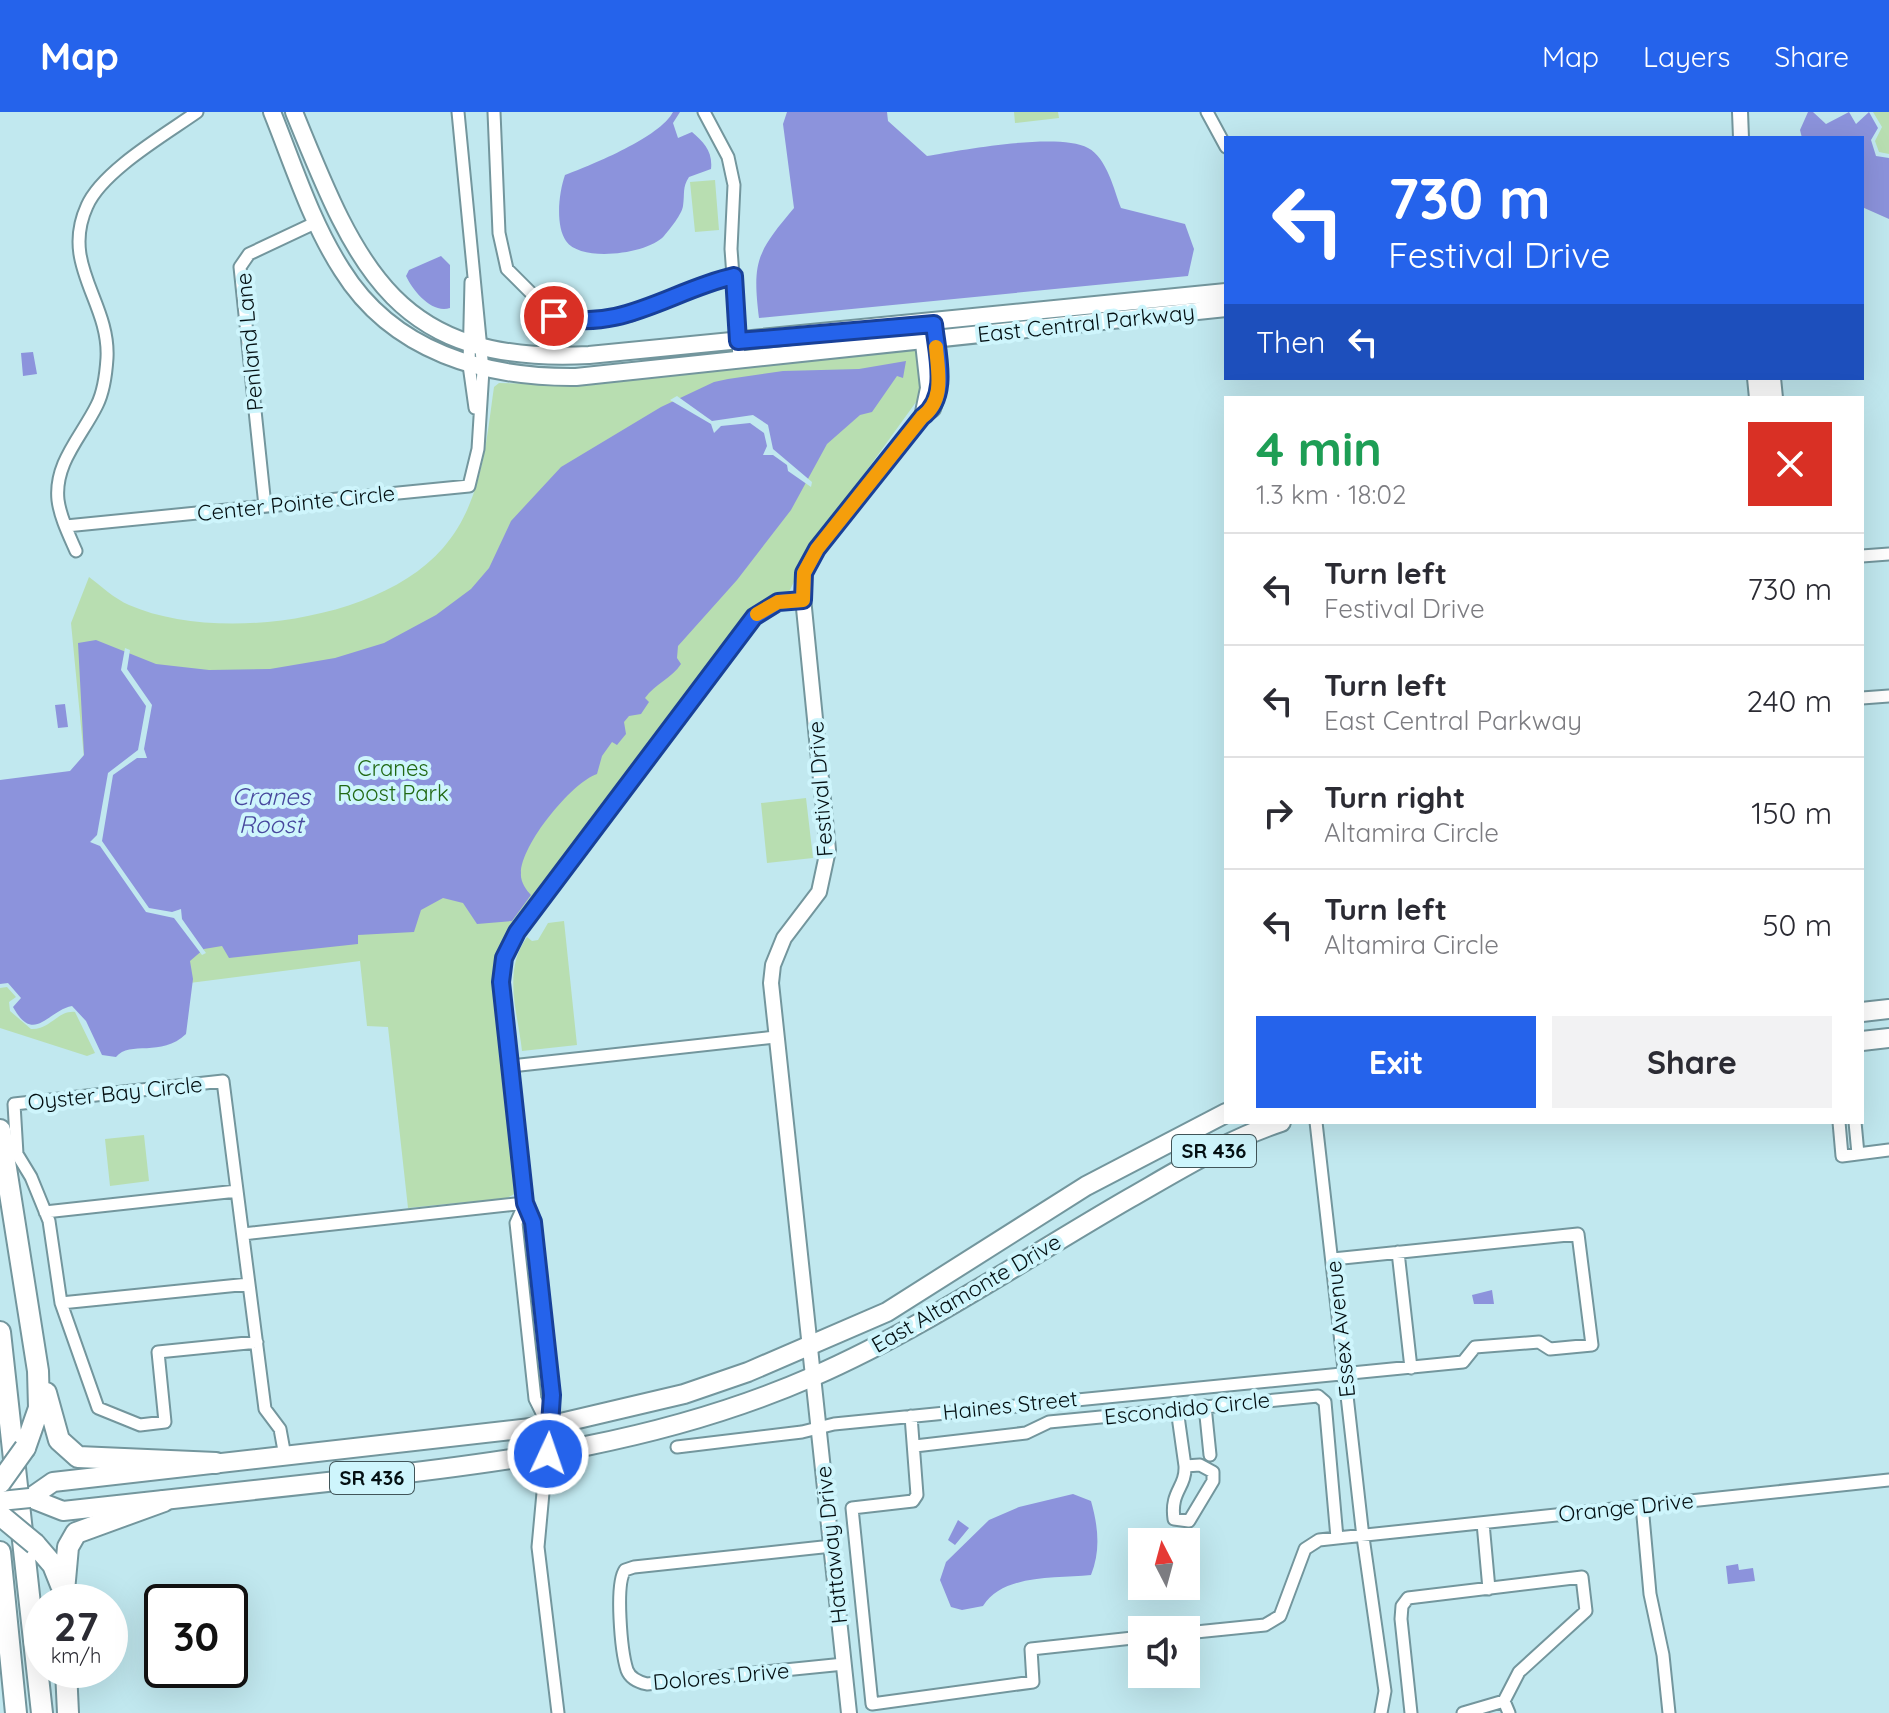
<!DOCTYPE html>
<meta charset="utf-8">
<style>
:root{--surface:#fff;--page:#f2f2f3;--text:#2b2b33;--muted:#7c7c81;--line:#e1e1e2;--accent:#2563eb}
body{margin:0;font-family:Quicksand,sans-serif;background:var(--page);color:var(--text);height:100vh;display:flex;flex-direction:column;font-size:30px;white-space:nowrap}
*{box-sizing:border-box;margin:0}
p{font-size:26px;color:var(--muted)}
.icon{flex:none;width:44px;height:44px;fill:none;stroke:currentColor;stroke-width:2;stroke-linecap:round;stroke-linejoin:round}
.map{position:relative;flex:1;overflow:hidden}
.side{position:absolute;left:1224px;top:284px;width:640px;height:728px;display:flex;flex-direction:column;background:var(--surface);border-radius:0px;box-shadow:0 8px 32px #0002}
.side>*{flex:none}
.guide{position:absolute;left:1224px;top:24px;width:640px;height:244px;border-radius:0px;box-shadow:0 8px 32px #0002;background:#2563eb;color:#fff;overflow:hidden}
.needle{width:52px;rotate:354deg}
.fabs{position:absolute;left:1128px;top:1416px;display:grid;gap:16px}
.fabs a{display:grid;place-items:center;width:72px;height:72px;border-radius:0px;background:var(--surface);box-shadow:0 8px 32px #0002;font-size:40px}
.speed{position:absolute;left:24px;top:1472px;display:flex;gap:16px;font-size:40px;font-weight:700;text-align:center}
.speed>*{display:grid;place-content:center;width:104px;height:104px;border-radius:50%;background:var(--surface);box-shadow:0 8px 32px #0002;line-height:1}
.speed small{font-size:20px;font-weight:400}
.speed .limit{border:4px solid #111;border-radius:12px;background:#fff;color:#111}
.pin{position:absolute;display:grid;place-items:center;width:68px;height:68px;color:#fff;margin:-34px;border:4px solid #fff;border-radius:50%;box-shadow:0 2px 8px #0007}
.me{position:absolute;width:88px;margin:-44px;rotate:3deg;stroke-linejoin:round;filter:drop-shadow(0 0 6px #0008)}
.turn{display:flex;align-items:center;gap:28px;height:168px;padding:0 32px;font-size:36px}
.turn .icon{width:104px;height:104px;stroke-width:2.5}
.turn b{display:block;font-size:56px;line-height:68px}
.then{display:flex;align-items:center;height:76px;padding:0 32px;background:#0003;gap:16px;font-size:30px}
.round{display:grid;place-items:center;flex:none;width:84px;height:84px;border-radius:0px;background:var(--page)}
.head{display:flex;align-items:center;justify-content:space-between;height:136px;padding:0 32px}
h1{font-size:48px;font-weight:700;line-height:60px;color:#1e9e55}
.primary-button{display:flex;gap:16px;margin-top:auto;padding:16px 32px}
.primary-button a{flex:1;height:92px;border-radius:0px;background:var(--accent);color:#fff;font-size:32px;font-weight:700;line-height:92px;text-align:center}
.primary-button a+a{background:var(--page);color:var(--text)}
ul{padding:0;list-style:none}
li{display:flex;align-items:center;gap:24px;height:112px;padding:0 32px;border-top:2px solid var(--line)}
li div{flex:1}
li b{display:block;font-size:30px}
li em{font-style:normal}
header{display:flex;align-items:center;gap:48px;box-sizing:border-box;height:112px;padding:0 40px;background:var(--accent);color:#fff}
header strong{font-size:38px}
nav{display:flex;gap:44px;margin-inline-start:auto;font-size:28px}
.map>svg:first-child{display:block}
.green{fill:#b8deb1}
.water{fill:#8c93dc}
.pier{fill:#c1e8ef}
.lines{fill:none;stroke-linecap:round;stroke-linejoin:round}
.minor-casing{stroke:#73969d;stroke-width:15}
.tertiary-casing{stroke:#73969d;stroke-width:18}
.secondary-casing{stroke:#73969d;stroke-width:20}
.primary-casing{stroke:#73969d;stroke-width:22}
.motorway-casing{stroke:#73969d;stroke-width:24}
.minor{stroke:#fff;stroke-width:11}
.tertiary{stroke:#fff;stroke-width:14}
.secondary{stroke:#fff;stroke-width:16}
.primary{stroke:#fff;stroke-width:18}
.motorway{stroke:#fff;stroke-width:20}
.primary-bridge-casing{stroke:#73969d;stroke-width:22;stroke-linecap:butt}
.motorway-bridge-casing{stroke:#73969d;stroke-width:24;stroke-linecap:butt}
.primary-bridge{stroke:#fff;stroke-width:18}
.motorway-bridge{stroke:#fff;stroke-width:20}
.route-casing{stroke:#184099;stroke-width:20}
.route{stroke:#2563eb;stroke-width:14}
.slow{stroke:#f59e0b;stroke-width:14}
.labels{text-anchor:middle;stroke-width:8;stroke-linejoin:round;paint-order:stroke}
.shield{fill:#cef5fc;stroke:#415559;stroke-width:2}
.shield-label{font-size:20px;font-weight:bold;fill:#041013}
.street-label{font-size:22px;fill:#041013;stroke:#cef5fc}
.park-label{font-size:22px;fill:#216913;stroke:#cef5fc}
.water-label{font-size:24px;font-style:italic;fill:#47479d;stroke:#cef5fc}
</style>
<header>
<strong>Map</strong>
<nav><a>Map</a><a>Layers</a><a>Share</a></nav>
</header>
<div class="map">
<svg width="1889" height="1601" viewBox="0 0 1889 1601">
<rect width="100%" height="100%" fill="#c1e8ef"/>
<!-- green -->
<path class="green" d="M 1014,0 L 1058,0 L 1059,6 L 1015,11 Z
M 1873,0 L 1889,0 L 1889,42 L 1879,40 L 1875,29 L 1882,15 Z
M 715,68 L 719,118 L 695,120 L 690,70 Z
M 914,235 L 923,244 L 924,279 L 810,437 L 788,482 L 770,485 L 752,498 L 505,832 L 499,848 L 518,1080 L 507,1086 L 408,1096 L 388,915 L 367,914 L 360,849 L 174,873 L 84,646 L 71,511 L 89,465 C 101,474 115,487 129,493 C 216,531 379,510 443,436 C 482,391 486,331 494,275 L 499,271 L 550,272 Z
M 806,686 L 813,746 L 767,751 L 761,691 Z
M 564,809 L 577,933 L 522,939 C 518,901 502,859 527,825 L 532,829 L 538,828 L 548,811 Z
M 7,875 L 16,885 L 9,890 L 10,899 L 31,917 C 50,918 58,898 75,900 L 95,941 L 87,944 L 0,916 L 0,876 Z
M 144,1023 L 149,1069 L 110,1074 L 105,1027 Z"/>
<!-- water -->
<path class="water" d="M 673,0 L 680,0 L 673,11 L 678,26 L 692,20 C 704,30 713,40 711,57 L 689,65 C 682,76 685,81 683,94 C 682,102 670,117 664,124 C 648,142 581,151 566,129 C 555,113 559,80 565,63 C 594,52 660,25 673,0 Z
M 787,0 L 887,0 L 888,9 L 927,44 C 962,38 1058,20 1088,36 C 1107,46 1114,78 1121,96 L 1185,112 L 1194,137 L 1188,164 L 759,206 C 752,149 757,140 794,96 L 783,12 Z
M 1808,0 L 1813,0 L 1826,12 L 1849,0 L 1856,12 L 1869,0 L 1878,16 L 1871,28 L 1876,44 L 1889,46 L 1889,107 L 1862,95 L 1862,26 L 1802,26 L 1800,18 Z
M 441,144 L 450,153 L 450,196 C 432,202 413,179 406,164 L 409,158 Z
M 33,240 L 37,262 L 23,264 L 21,241 Z
M 906,249 L 903,266 L 897,264 L 872,300 L 860,303 L 827,332 L 791,398 L 737,468 L 678,534 L 677,546 L 681,552 C 672,566 655,572 645,586 L 649,590 L 641,602 L 629,604 L 624,610 L 626,622 L 617,633 L 612,630 L 602,644 L 597,662 C 571,671 521,733 521,761 C 520,769 526,778 531,783 L 512,809 L 477,812 L 463,791 L 443,786 L 421,798 L 414,820 L 358,823 L 358,832 L 229,846 L 222,834 L 204,837 L 190,849 L 193,867 L 186,922 C 161,946 130,928 116,945 L 102,943 L 86,909 L 72,894 C 47,899 34,933 13,895 L 21,886 L 8,871 L 0,872 L 0,668 L 70,659 L 84,643 L 78,531 L 96,528 L 156,552 L 209,558 L 270,557 L 335,546 L 384,531 L 436,503 L 471,477 L 489,456 L 511,409 L 561,355 L 661,295 L 714,270 L 728,267 L 783,259 L 859,257 Z
M 65,592 L 68,615 L 58,616 L 55,593 Z
M 1492,1178 L 1494,1192 L 1474,1192 L 1472,1183 Z
M 1073,1382 L 1091,1389 C 1098,1414 1101,1438 1091,1463 C 1057,1467 1004,1461 983,1494 L 962,1498 L 951,1495 L 940,1468 L 946,1450 L 989,1408 L 1019,1395 Z
M 958,1408 L 969,1416 L 955,1433 L 948,1428 Z
M 1738,1452 L 1739,1458 L 1753,1456 L 1755,1469 L 1728,1472 L 1726,1454 Z"/>
<!-- pier -->
<path class="pier" d="M 677,284 L 712,309 L 753,303 L 768,313 L 773,337 L 812,370 L 811,375 L 788,359 L 787,353 L 773,343 L 763,343 L 767,334 L 764,321 L 750,311 L 721,314 L 714,321 L 711,312 L 670,288 Z
M 125,536 L 130,538 L 127,557 L 152,593 L 144,637 L 147,646 L 137,646 L 113,663 L 102,729 L 149,796 L 172,800 L 181,797 L 182,807 L 206,841 L 202,843 L 174,806 L 146,800 L 100,734 L 90,730 L 97,723 L 108,661 L 138,638 L 146,594 L 121,558 Z"/>
<g class="lines">
<defs>
<path id="minor" d="M 494,0 L 499,121 L 507,157 L 554,204 L 588,210 L 631,203 L 713,169 L 734,164
M 704,0 L 728,45 L 734,73 L 731,137 L 739,245
M 1207,0 L 1226,35
M 471,170 L 469,253 L 475,296
M 265,394 L 240,155 L 249,142 L 317,110
M 66,414 L 469,374 L 478,337 L 483,258 L 458,0
M 76,439 C 69,423 60,405 58,388 C 54,351 82,324 97,293 C 104,279 106,262 107,246 C 110,190 60,153 87,94 C 102,59 166,22 197,0
M 1862,444 L 1889,442
M 1862,586 L 1889,584
M 511,954 L 775,925
M 1316,1010 L 1363,1425 L 1385,1579 L 1381,1601
M 1839,1010 L 1842,1044 L 1889,1038
M 1855,1010 L 1858,1042
M 525,1091 L 516,1111 L 535,1287 L 548,1313
M 45,1100 L 237,1079
M 243,1122 L 525,1091
M 1398,1140 L 1411,1256
M 61,1191 L 249,1172
M 257,1230 L 158,1240 L 165,1310 L 140,1313 L 98,1296 L 61,1191 L 49,1109 L 31,1065 L 17,1042 L 14,992 L 223,969 L 265,1297 L 280,1317 L 285,1344
M 1205,1294 L 1210,1343
M 1177,1297 L 1185,1354 C 1186,1376 1170,1379 1174,1407 L 1189,1409 L 1213,1369 L 1213,1360 L 1200,1353 L 1185,1354
M 911,1304 L 917,1383 L 913,1389 L 852,1396 L 872,1592 L 1033,1570 L 1031,1537 L 1142,1525
M 915,1334 L 1026,1321 L 1049,1310 L 1318,1284 L 1325,1290 L 1337,1426 L 1319,1428 L 1305,1437 L 1280,1504 L 1265,1513 L 1186,1521
M 677,1335 L 802,1320 L 834,1312 L 1463,1250 L 1475,1235 L 1539,1230 L 1550,1237 L 1592,1233 L 1578,1122 L 1333,1147
M 1642,1393 L 1650,1482 L 1663,1543 L 1669,1601
M 1483,1411 L 1489,1477
M 1337,1426 L 1889,1368
M 832,1434 L 634,1455 L 625,1458 C 615,1472 621,1539 627,1558 C 630,1566 638,1570 647,1572 L 844,1552
M 1504,1589 L 1509,1601
M 558,1601 L 538,1435 L 552,1283 L 533,1110 L 523,1078 L 501,870 L 504,846 L 517,820 L 754,505 L 778,490 L 803,488
M 1411,1601 L 1401,1507 L 1402,1494 L 1408,1486 L 1582,1465 L 1586,1499 L 1519,1560 L 1504,1589 L 1463,1601"/>
<path id="tertiary" d="M 1740,0 L 1741,26
M 921,213 L 928,276 L 922,305
M 849,1601 L 771,871 L 773,853 L 784,826 L 819,780 L 828,738 L 803,486 L 804,461 L 817,437 L 922,305 L 933,297 L 939,278 L 934,217"/>
<path id="secondary" d="M 272,0 C 293,52 311,110 342,158 C 393,240 485,266 576,265 L 1226,196
M 294,0 C 358,158 396,253 589,243 L 1226,180
M 1756,266 L 1758,286
M 1772,266 L 1774,286"/>
<path id="primary" d="M 1862,900 L 1889,897
M 1862,929 L 1889,926
M 30,1386 L 63,1399 C 161,1389 258,1378 355,1367 C 512,1350 666,1329 812,1265 C 924,1216 1024,1147 1130,1086 C 1179,1058 1227,1028 1281,1010
M 30,1386 L 53,1370 L 548,1314 L 684,1282 L 748,1260 L 887,1200 L 1086,1074 L 1226,1001"/>
<path id="motorway" d="M 0,1018 L 38,1259 L 39,1296 L 25,1336
M 0,1220 L 42,1601
M 46,1281 L 59,1328 L 78,1345 L 216,1351
M 35,1432 L 53,1453 L 61,1473
M 0,1440 L 16,1601
M 63,1490 L 68,1435 L 76,1421 L 164,1389
M 66,1558 L 68,1601"/>
</defs>
<!-- minor casing -->
<use href="#minor" class="minor-casing"/>
<!-- tertiary casing -->
<use href="#tertiary" class="tertiary-casing"/>
<!-- secondary casing -->
<use href="#secondary" class="secondary-casing"/>
<!-- primary casing -->
<use href="#primary" class="primary-casing"/>
<!-- motorway casing -->
<use href="#motorway" class="motorway-casing"/>
<!-- minor -->
<use href="#minor" class="minor"/>
<!-- tertiary -->
<use href="#tertiary" class="tertiary"/>
<!-- secondary -->
<use href="#secondary" class="secondary"/>
<!-- primary -->
<use href="#primary" class="primary"/>
<!-- motorway -->
<use href="#motorway" class="motorway"/>
<defs>
<path id="primary-bridge" d="M 0,1389 L 30,1386"/>
<path id="motorway-bridge" d="M 0,1371 L 25,1336
M 0,1403 L 35,1432"/>
</defs>
<!-- primary-bridge casing -->
<use href="#primary-bridge" class="primary-bridge-casing"/>
<!-- motorway-bridge casing -->
<use href="#motorway-bridge" class="motorway-bridge-casing"/>
<!-- primary-bridge -->
<use href="#primary-bridge" class="primary-bridge"/>
<!-- motorway-bridge -->
<use href="#motorway-bridge" class="motorway-bridge"/>
</g>
<g class="lines">
<defs>
<path id="route" d="M 548,1342 L 552,1283 L 533,1110 L 525,1091 L 501,870 L 504,846 L 517,820 L 754,505 L 778,490 L 803,488 L 804,461 L 817,437 L 922,305 C 950,285 937,242 934,212 L 738,229 L 734,164 C 672,178 619,222 554,204"/>
</defs>
<!-- route casing -->
<use href="#route" class="route-casing"/>
<!-- route -->
<use href="#route" class="route"/>
<!-- slow -->
<path class="slow" d="M 757,502 L 778,490 L 803,488 L 804,461 L 817,437 L 922,305 C 945,288 938,261 936,235"/>
</g>
<g class="labels">
<!-- shield labels -->
<g class="shield">
<rect x="1172" y="1023" width="84" height="32" rx="6"/>
<rect x="330" y="1350" width="84" height="32" rx="6"/>
</g>
<g class="shield-label">
<text x="1214" y="1046">SR 436</text>
<text x="372" y="1373">SR 436</text>
</g>
<!-- street labels -->
<g class="street-label">
<text transform="translate(1086 211) rotate(-6)" y="8">East Central Parkway</text>
<text transform="translate(249 230) rotate(-95)" y="8">Penland Lane</text>
<text transform="translate(296 391) rotate(-6)" y="8">Center Pointe Circle</text>
<text transform="translate(820 677) rotate(-94)" y="8">Festival Drive</text>
<text transform="translate(115 981) rotate(-6)" y="8">Oyster Bay Circle</text>
<text transform="translate(966 1181) rotate(-30)" y="8">East Altamonte Drive</text>
<text transform="translate(1340 1217) rotate(-96)" y="8">Essex Avenue</text>
<text transform="translate(1010 1293) rotate(-6)" y="8">Haines Street</text>
<text transform="translate(1187 1296) rotate(-6)" y="8">Escondido Circle</text>
<text transform="translate(1626 1395) rotate(-6)" y="8">Orange Drive</text>
<text transform="translate(831 1433) rotate(-96)" y="8">Hattaway Drive</text>
<text transform="translate(721 1564) rotate(-5)" y="8">Dolores Drive</text>
</g>
<!-- park labels -->
<g class="park-label">
<text x="393" y="664">Cranes<tspan x="393" dy="25">Roost Park</tspan></text>
</g>
<!-- water labels -->
<g class="water-label">
<text x="271" y="693">Cranes<tspan x="271" dy="28">Roost</tspan></text>
</g>
</g>
</svg>
<div class="fabs">
<a><svg class="needle" viewBox="-14 -14 28 28"><path d="M0-13l5 13h-10z" fill="#e53935"/><path d="M0 13l5-13h-10z" fill="#7c7c81"/></svg></a>
<a><svg class="icon" aria-label="sound" viewBox="0 0 24 24"><path d="M4 9h4l5-4v14l-5-4H4zM17 9q2 3 0 6"/></svg></a>
</div>
<div class="speed"><div>27<small>km/h</small></div><div class="limit">30</div></div>
<div class="pin" style="left:554px;top:204px;background:#d93025"><svg class="icon" aria-label="arrive" viewBox="0 0 24 24"><path d="M6 21V4h12l-3 4 3 4H6"/></svg></div>
<svg class="me" style="left:548px;top:1342px" viewBox="-20 -20 40 40"><circle r="17" fill="#2563eb" stroke="#fff" stroke-width="3"/><path d="M0-11L8 9 0 5-8 9z" fill="#fff"/></svg>
<div class="guide">
<div class="turn"><svg class="icon" aria-label="left" viewBox="0 0 24 24"><path d="M17 20v-9H6M10 6l-5 5 5 5"/></svg><div><b>730 m</b>Festival Drive</div></div>
<div class="then">Then<svg class="icon" aria-label="left" viewBox="0 0 24 24"><path d="M17 20v-9H6M10 6l-5 5 5 5"/></svg></div>
</div>
<section class="side">
<div class="head"><div><h1>4 min</h1><p>1.3 km · 18:02</p></div><a class="round" style="background:#d93025;color:#fff"><svg class="icon" aria-label="close" viewBox="0 0 24 24"><path d="M6 6l12 12M18 6L6 18"/></svg></a></div>
<ul>
<li><svg class="icon" aria-label="left" viewBox="0 0 24 24"><path d="M17 20v-9H6M10 6l-5 5 5 5"/></svg><div><b>Turn left</b><p>Festival Drive</p></div><em>730 m</em></li>
<li><svg class="icon" aria-label="left" viewBox="0 0 24 24"><path d="M17 20v-9H6M10 6l-5 5 5 5"/></svg><div><b>Turn left</b><p>East Central Parkway</p></div><em>240 m</em></li>
<li><svg class="icon" aria-label="right" viewBox="0 0 24 24"><path d="M7 20v-9h11M14 6l5 5-5 5"/></svg><div><b>Turn right</b><p>Altamira Circle</p></div><em>150 m</em></li>
<li><svg class="icon" aria-label="left" viewBox="0 0 24 24"><path d="M17 20v-9H6M10 6l-5 5 5 5"/></svg><div><b>Turn left</b><p>Altamira Circle</p></div><em>50 m</em></li>
</ul>
<div class="primary-button"><a>Exit</a><a>Share</a></div>
</section>
</div>
